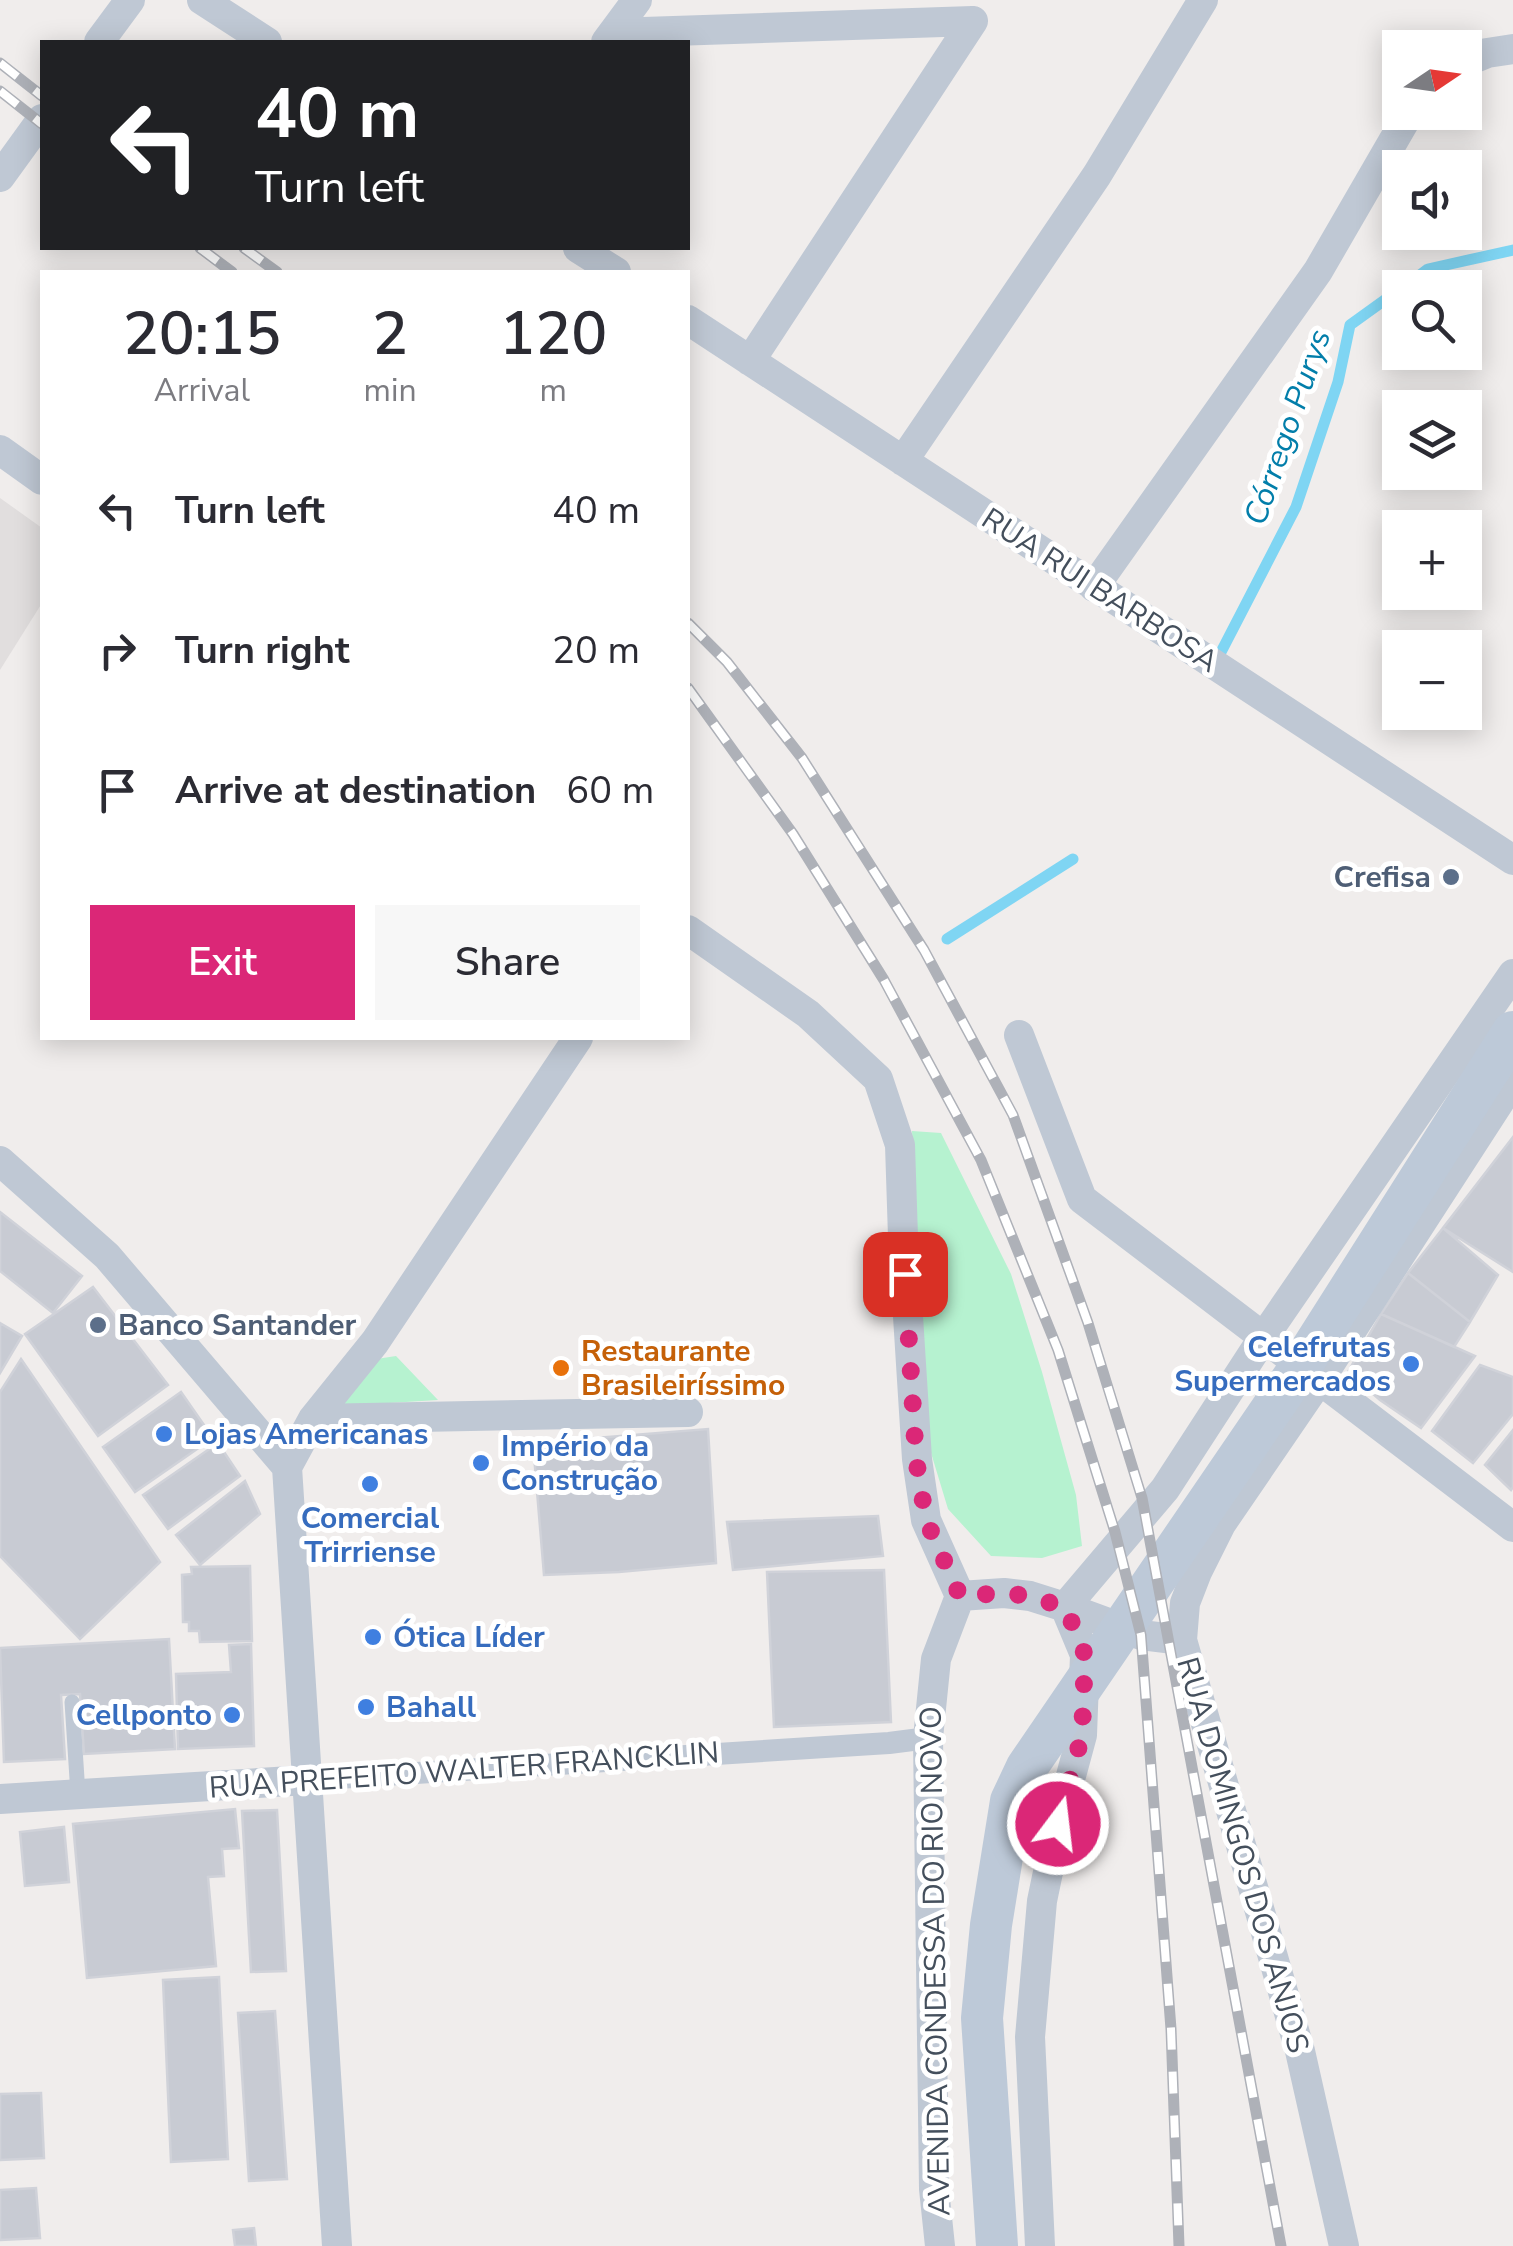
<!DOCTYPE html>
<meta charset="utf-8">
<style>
:root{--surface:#fff;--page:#f7f7f7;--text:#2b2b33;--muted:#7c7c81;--accent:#db2777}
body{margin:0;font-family:"Nunito Sans",sans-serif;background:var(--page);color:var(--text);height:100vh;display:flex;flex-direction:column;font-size:38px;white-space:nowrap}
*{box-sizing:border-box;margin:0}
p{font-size:32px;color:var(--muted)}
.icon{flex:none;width:55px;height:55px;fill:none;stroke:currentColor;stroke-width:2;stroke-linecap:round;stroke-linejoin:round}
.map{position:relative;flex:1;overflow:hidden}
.sheet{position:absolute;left:40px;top:270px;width:650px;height:770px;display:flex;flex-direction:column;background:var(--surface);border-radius:0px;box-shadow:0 5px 25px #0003}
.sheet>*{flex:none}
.banner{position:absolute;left:40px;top:40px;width:650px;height:210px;border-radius:0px;box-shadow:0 5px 25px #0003;background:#202124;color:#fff;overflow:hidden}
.needle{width:65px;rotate:77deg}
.fabs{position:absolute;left:1382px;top:30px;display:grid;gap:20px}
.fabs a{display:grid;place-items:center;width:100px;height:100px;border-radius:0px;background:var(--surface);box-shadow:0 5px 25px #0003;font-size:50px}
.pin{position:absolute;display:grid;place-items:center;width:85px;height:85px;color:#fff;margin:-42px;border-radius:20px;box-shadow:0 5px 15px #0006}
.me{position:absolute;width:110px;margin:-55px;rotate:15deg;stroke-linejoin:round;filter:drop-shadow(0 0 8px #0008)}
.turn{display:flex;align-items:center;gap:35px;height:210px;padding:0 50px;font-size:45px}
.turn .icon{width:130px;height:130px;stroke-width:2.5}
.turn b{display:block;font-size:70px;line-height:85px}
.eta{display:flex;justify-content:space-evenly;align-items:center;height:170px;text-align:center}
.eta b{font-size:60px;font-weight:600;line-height:70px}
.action{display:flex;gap:20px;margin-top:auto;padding:20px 50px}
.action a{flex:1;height:115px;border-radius:0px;background:var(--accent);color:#fff;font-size:40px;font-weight:600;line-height:115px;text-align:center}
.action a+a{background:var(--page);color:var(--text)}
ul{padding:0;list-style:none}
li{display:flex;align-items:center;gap:30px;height:140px;padding:0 50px}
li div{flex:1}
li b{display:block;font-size:38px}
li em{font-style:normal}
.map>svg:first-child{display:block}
.education{fill:#e1dede}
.green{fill:#b6f2d0}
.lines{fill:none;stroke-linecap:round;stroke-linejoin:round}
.stream{stroke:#7fd5f3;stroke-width:11}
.building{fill:#c8cbd3;stroke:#d0d2d9;stroke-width:2.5}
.service{stroke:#bfc8d4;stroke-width:15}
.pedestrian{stroke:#bfc8d4;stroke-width:22}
.minor{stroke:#bfc8d4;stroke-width:30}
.secondary{stroke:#bdc9d8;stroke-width:42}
.rail-casing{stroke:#aeb1b8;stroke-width:11}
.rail{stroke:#fff;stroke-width:8;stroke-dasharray:22;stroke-linecap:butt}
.route{stroke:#db2777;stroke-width:18;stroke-dasharray:0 32.4}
.service-dot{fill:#5c6f8a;stroke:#fff;stroke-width:4}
.shop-dot{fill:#3f7fe0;stroke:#fff;stroke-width:4}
.food-dot{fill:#e8710a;stroke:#fff;stroke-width:4}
.labels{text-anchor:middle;stroke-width:10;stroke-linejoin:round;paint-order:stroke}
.street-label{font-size:30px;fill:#444f5c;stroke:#fff}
.service-label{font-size:30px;font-weight:bold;fill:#4e5e75;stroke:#fff;text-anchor:end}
.shop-label{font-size:30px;font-weight:bold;fill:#366cbe;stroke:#fff;text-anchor:start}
.food-label{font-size:30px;font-weight:bold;fill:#c56008;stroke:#fff;text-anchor:start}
.water-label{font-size:32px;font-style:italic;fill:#027eaa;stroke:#fff}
</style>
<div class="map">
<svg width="1513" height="2246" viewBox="0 0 1513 2246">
<rect width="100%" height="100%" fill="#f0edec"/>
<!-- education -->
<path class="education" d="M 0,498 L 42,528 L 42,603 L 0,670 Z"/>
<!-- green -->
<path class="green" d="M 912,1131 L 941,1133 L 1011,1274 L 1042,1372 L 1076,1495 L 1082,1546 L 1042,1558 L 991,1556 L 948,1509 L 925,1433 Z
M 396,1356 L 438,1400 L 341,1406 L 370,1360 Z"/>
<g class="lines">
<!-- stream -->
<path class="stream" d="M 1403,288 L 1428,269 L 1513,250
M 1220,654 L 1296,507 L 1338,382 L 1350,325 L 1400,289
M 947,939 L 1073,859"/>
</g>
<!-- building -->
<path class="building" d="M 1513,1137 L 1513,1272 L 1443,1228 Z
M 0,1212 L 82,1276 L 53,1313 L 0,1271 Z
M 1443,1228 L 1498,1275 L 1470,1322 L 1408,1273 Z
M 1408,1273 L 1470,1322 L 1454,1347 L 1381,1314 Z
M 93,1287 L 168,1385 L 98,1436 L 25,1334 Z
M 1381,1314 L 1475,1356 L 1421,1428 L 1380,1400 L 1348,1372 Z
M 0,1323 L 22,1336 L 0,1373 Z
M 21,1359 L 160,1562 L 80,1639 L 0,1556 L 0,1392 Z
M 1480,1365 L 1513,1377 L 1513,1414 L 1473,1463 L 1432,1431 Z
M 181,1392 L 213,1438 L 135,1492 L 103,1447 Z
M 708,1429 L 716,1563 L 619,1572 L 544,1575 L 533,1443 Z
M 1513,1430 L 1513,1487 L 1511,1490 L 1485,1465 Z
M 218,1443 L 240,1476 L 168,1529 L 143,1495 Z
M 245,1481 L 260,1514 L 200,1565 L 176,1535 Z
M 878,1516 L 883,1556 L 733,1570 L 727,1522 Z
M 250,1566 L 252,1641 L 200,1642 L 199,1631 L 189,1631 L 189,1622 L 183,1622 L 182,1575 L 192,1574 L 191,1567 Z
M 884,1570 L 891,1722 L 774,1727 L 767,1572 Z
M 169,1639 L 175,1749 L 84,1754 L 80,1694 L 61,1695 L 65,1759 L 4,1762 L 0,1648 Z
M 251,1644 L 254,1746 L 178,1749 L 176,1674 L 231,1672 L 229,1645 Z
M 235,1809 L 239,1848 L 222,1849 L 224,1876 L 208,1877 L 216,1966 L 87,1978 L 73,1824 Z
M 277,1810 L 286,1971 L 251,1972 L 242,1811 Z
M 64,1827 L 69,1882 L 25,1886 L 20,1832 Z
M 219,1977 L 228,2159 L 171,2162 L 163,1980 Z
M 275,2011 L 287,2179 L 249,2181 L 238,2013 Z
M 41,2093 L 44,2158 L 0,2160 L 0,2094 Z
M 36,2188 L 40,2238 L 0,2240 L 0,2190 Z
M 254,2228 L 256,2246 L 235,2246 L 233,2230 Z"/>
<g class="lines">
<!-- service -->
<path class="service" d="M 72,1702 L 78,1794"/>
<!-- pedestrian -->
<path class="pedestrian" d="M 307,1780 L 889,1743 L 928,1738"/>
<!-- minor -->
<path class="minor" d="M 202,0 L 267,42
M 613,33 L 973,21
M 99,42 L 130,0
M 606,42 L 637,0
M 1465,62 L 1487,53 L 1513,49
M 0,177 L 42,119
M 578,248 L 616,272
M 688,320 L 1513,860
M 750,361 L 973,21
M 0,450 L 42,480
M 903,461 L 1097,175 L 1203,0
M 1094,587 L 1318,271 L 1410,112
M 688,930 L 808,1014 L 878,1079 L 900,1145 L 903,1237 L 917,1459 L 926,1520 L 960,1596
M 1019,1035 L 1082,1199 L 1513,1527
M 0,1161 L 107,1256 L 287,1467
M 313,1419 L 688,1412
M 287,1467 L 337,2246
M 287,1467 L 313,1419 L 375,1342 L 578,1038
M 960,1596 L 1004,1593 L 1030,1596 L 1065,1607 L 1085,1655 L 1082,1735 L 1058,1824 L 1042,1901 L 1030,2037 L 1040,2246
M 1182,1640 L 1141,1635 L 1065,1607 L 1165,1489 L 1263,1338 L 1513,974
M 0,1799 L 307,1780
M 940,2246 L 934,2189 L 928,1738 L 936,1659 L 960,1596
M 1344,2246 L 1300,2051 L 1182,1640 L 1185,1603 L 1197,1572 L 1221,1524 L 1320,1379 L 1513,1081"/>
<!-- secondary -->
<path class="secondary" d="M 997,2246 L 982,2018 L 991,1925 L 1011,1801 L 1027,1767 L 1301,1366 L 1513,1032"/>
<defs>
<path id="rail" d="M 0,63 L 42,96
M 0,91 L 42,124
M 200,248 L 232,272
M 244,248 L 277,272
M 688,623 L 727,662 L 802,758 L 924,950 L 1013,1115 L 1088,1323 L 1142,1498 L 1281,2246
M 688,688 L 793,834 L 884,980 L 981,1160 L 1058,1350 L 1115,1532 L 1141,1635 L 1171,2029 L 1179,2246"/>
</defs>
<!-- rail casing -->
<use href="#rail" class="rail-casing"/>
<!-- rail -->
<use href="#rail" class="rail"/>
</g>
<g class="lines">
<!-- route -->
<path class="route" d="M 905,1274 L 916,1459 L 926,1520 L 960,1596 L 1004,1593 L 1030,1596 L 1066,1608 L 1085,1655 L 1082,1735 L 1058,1824"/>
</g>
<!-- markers -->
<g class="service-dot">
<circle cx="1451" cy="877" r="10"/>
<circle cx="98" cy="1325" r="10"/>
</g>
<g class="shop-dot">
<circle cx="1411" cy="1364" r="10"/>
<circle cx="164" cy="1434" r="10"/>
<circle cx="481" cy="1463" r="10"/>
<circle cx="370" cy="1484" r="10"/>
<circle cx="373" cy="1637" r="10"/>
<circle cx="366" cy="1707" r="10"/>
<circle cx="232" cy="1715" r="10"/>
</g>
<circle class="food-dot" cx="561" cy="1368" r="10"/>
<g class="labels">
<!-- street labels -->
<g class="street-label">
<text transform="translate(1100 590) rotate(33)" y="10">RUA RUI BARBOSA</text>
<text transform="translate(464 1770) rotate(-4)" y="10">RUA PREFEITO WALTER FRANCKLIN</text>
<text transform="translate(1243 1855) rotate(74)" y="10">RUA DOMINGOS DOS ANJOS</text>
<text transform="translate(935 1961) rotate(-91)" y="10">AVENIDA CONDESSA DO RIO NOVO</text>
</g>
<!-- service labels -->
<g class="service-label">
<text x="1431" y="887">Crefisa</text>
<text x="118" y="1335" text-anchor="start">Banco Santander</text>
</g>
<!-- shop labels -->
<g class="shop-label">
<text x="1391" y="1357" text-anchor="end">Celefrutas<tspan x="1391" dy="34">Supermercados</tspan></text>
<text x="184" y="1444">Lojas Americanas</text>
<text x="501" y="1456">Império da<tspan x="501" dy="34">Construção</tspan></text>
<text x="370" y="1528" text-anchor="middle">Comercial<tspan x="370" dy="34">Trirriense</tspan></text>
<text x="393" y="1647">Ótica Líder</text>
<text x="386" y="1717">Bahall</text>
<text x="212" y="1725" text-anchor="end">Cellponto</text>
</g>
<!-- food labels -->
<g class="food-label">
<text x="581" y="1361">Restaurante<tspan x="581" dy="34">Brasileiríssimo</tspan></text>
</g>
<!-- water labels -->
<g class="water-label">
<text transform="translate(1287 427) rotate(-71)" y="11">Córrego Purys</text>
</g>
</g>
</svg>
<div class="fabs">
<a><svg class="needle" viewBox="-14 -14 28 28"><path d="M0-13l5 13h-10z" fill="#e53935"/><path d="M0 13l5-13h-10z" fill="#7c7c81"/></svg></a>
<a><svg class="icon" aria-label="sound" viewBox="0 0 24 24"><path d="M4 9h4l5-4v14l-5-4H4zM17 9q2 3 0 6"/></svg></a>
<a><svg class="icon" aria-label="search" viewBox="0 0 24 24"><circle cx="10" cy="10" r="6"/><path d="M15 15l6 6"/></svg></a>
<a><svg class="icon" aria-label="layers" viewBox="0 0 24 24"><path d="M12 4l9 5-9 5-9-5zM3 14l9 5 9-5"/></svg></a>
<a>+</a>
<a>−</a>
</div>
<div class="pin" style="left:905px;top:1274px;background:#d93025"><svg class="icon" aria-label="arrive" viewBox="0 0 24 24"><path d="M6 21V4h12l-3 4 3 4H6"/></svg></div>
<svg class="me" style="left:1058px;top:1824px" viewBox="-20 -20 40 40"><circle r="17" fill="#db2777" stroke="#fff" stroke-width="3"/><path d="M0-11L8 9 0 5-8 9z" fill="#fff"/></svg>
<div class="banner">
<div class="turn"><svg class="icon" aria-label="left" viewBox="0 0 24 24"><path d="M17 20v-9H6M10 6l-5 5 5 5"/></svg><div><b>40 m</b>Turn left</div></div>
</div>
<section class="sheet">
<div class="eta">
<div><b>20:15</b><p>Arrival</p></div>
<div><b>2</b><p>min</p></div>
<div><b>120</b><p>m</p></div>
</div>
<ul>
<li><svg class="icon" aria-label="left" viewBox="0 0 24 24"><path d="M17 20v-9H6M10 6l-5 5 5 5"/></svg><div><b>Turn left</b></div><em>40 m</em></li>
<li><svg class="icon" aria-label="right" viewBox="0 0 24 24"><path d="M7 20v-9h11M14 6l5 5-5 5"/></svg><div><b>Turn right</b></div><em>20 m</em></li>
<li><svg class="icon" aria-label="arrive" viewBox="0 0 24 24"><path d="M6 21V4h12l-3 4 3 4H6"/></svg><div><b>Arrive at destination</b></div><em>60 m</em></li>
</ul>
<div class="action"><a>Exit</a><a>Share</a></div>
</section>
</div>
